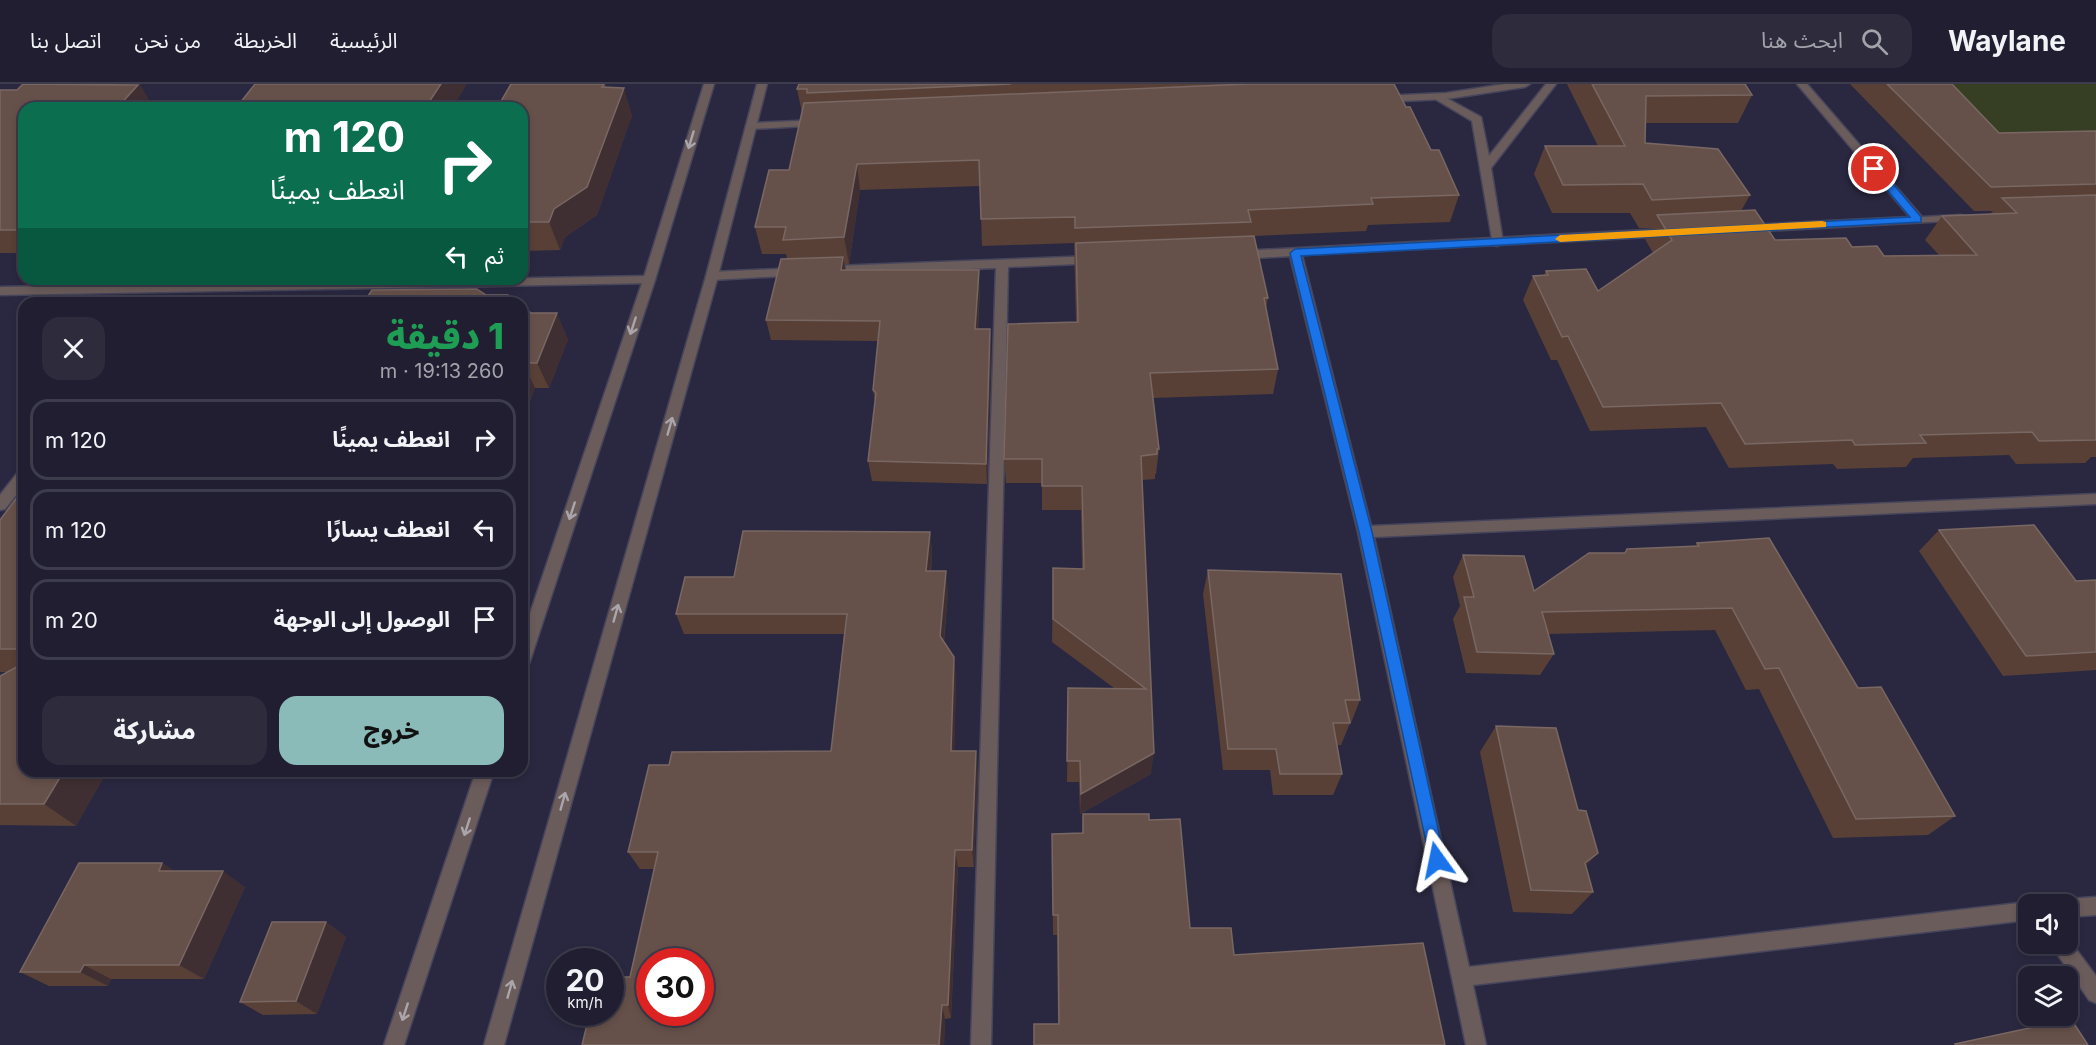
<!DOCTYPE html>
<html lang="ar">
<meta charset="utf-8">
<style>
:root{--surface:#201e30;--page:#2d2b3c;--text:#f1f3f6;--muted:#a2a2ab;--line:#3d3c4c;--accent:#8bbbb9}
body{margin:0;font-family:Inter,"Noto Sans Arabic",sans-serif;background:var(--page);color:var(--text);direction:rtl;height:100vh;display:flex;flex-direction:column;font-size:22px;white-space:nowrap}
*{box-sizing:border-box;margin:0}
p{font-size:20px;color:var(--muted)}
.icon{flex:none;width:33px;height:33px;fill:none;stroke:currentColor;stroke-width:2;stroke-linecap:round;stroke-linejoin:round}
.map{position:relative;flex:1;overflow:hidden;direction:ltr}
.panel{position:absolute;left:18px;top:213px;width:510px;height:480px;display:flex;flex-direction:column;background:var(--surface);border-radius:18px;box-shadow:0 3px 9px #0003,0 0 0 2px var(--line);direction:rtl}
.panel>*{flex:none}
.hud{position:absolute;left:18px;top:18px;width:510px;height:183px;border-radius:18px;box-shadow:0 3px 9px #0003,0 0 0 2px var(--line);direction:rtl;background:#0b6e4f;color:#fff;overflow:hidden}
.fabs{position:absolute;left:2018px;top:810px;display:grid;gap:12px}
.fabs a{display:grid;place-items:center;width:60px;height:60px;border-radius:12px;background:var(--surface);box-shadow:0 3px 9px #0003,0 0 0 2px var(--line);font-size:30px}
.speed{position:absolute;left:546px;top:864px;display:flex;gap:12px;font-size:30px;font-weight:700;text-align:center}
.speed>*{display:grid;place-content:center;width:78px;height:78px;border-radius:50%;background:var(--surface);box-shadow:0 3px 9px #0003,0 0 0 2px var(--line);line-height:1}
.speed small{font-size:15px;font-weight:400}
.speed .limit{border:9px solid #d22;background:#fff;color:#111}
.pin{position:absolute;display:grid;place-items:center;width:51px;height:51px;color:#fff;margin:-26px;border:3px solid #fff;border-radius:50%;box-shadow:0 2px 6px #0007}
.me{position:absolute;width:66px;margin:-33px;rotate:348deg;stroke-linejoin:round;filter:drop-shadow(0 0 4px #0008)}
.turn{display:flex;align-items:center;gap:21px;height:126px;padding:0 24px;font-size:27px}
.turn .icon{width:78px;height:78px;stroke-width:2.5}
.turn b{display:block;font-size:42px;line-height:51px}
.then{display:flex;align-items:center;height:57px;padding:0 24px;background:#0003;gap:12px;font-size:22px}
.round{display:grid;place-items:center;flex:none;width:63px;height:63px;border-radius:18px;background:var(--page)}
.head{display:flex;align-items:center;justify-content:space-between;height:102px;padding:0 24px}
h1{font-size:36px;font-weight:800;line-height:45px;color:#1e9e55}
.button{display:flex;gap:12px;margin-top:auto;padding:12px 24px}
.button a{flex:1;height:69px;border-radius:18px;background:var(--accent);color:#111;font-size:24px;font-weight:800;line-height:69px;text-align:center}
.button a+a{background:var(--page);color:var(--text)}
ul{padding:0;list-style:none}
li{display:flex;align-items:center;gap:18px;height:81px;margin:0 12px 9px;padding:0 12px;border:3px solid var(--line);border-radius:18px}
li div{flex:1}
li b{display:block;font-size:22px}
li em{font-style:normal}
header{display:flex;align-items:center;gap:36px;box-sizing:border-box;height:84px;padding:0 30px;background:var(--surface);border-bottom:2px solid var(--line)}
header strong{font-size:28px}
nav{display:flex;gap:33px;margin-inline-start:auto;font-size:21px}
.search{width:420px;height:54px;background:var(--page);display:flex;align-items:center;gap:15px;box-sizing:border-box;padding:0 21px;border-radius:18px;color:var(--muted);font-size:22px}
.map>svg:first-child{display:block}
.green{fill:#363f23}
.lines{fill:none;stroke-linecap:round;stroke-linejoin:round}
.service-casing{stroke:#47455c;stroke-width:3}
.minor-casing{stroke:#47455c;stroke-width:3}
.tertiary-casing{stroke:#47455c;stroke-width:3}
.service{fill:#6a5c5a;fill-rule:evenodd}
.minor{fill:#6a5c5a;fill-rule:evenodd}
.tertiary{fill:#6a5c5a;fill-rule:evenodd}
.wall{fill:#584036}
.shaded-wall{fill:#402f32}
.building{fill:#66514a;stroke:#796763;stroke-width:1.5;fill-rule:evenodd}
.oneway{stroke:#aaa4ab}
.route{fill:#1a73e8;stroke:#114b97;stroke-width:1.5}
.slow{fill:#f59e0b}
</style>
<header>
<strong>Waylane</strong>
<div class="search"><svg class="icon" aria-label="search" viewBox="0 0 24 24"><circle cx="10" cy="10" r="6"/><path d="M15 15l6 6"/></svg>ابحث هنا</div>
<nav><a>الرئيسية</a><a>الخريطة</a><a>من نحن</a><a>اتصل بنا</a></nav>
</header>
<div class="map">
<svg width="2096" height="961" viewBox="0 0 2096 961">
<rect width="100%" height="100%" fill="#2a2840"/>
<!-- green -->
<path class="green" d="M 1931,0 L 2096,0 L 2096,66 L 1999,69 Z"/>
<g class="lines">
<defs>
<path id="service" d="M 1546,0 L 1556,0 L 1491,84 L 1503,158 L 1497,162 L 1493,161 L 1472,37 L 1430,12 L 1439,10 L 1481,33 L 1489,72 Z"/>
<path id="minor" d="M 1505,0 L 1530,0 L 1525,3 L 1446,15 L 1381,18 L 1376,15 L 1381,12 L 1446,9 Z
M 1797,0 L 1807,0 L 1922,133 L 1961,131 L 1965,132 L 1965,136 L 1744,148 L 1742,145 L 1748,141 L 1910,133 Z
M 820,36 L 824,37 L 824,41 L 751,45 L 746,42 L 751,39 Z
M 1667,145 L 1671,146 L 1671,152 L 1302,171 L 1371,442 L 2096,410 L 2096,420 L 1374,453 L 1469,883 L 2028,818 L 2034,820 L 2028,820 L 2028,836 L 1473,901 L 1486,961 L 1466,961 L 1358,448 L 1290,172 L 1239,175 L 1233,171 L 1239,167 Z
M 1095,172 L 1101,176 L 1099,179 L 1008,183 L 991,961 L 971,961 L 996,184 L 834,190 L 828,186 L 834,182 Z
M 798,184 L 804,188 L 802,191 L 712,196 L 706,192 L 712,188 Z
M 649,192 L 655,196 L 653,199 L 0,211 L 0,203 Z
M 24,386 L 24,401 L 5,425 L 0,426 L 0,411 L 19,387 Z
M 2096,813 L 2096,831 L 2067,833 L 2067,820 L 2059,820 L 2067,815 Z
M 2067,853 L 2096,892 L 2096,919 L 2089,916 L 2055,867 L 2053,860 L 2067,860 Z"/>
<path id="tertiary" d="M 704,0 L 714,0 L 655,196 L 530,577 L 528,582 L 522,584 L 522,553 L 643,196 Z
M 757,0 L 767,0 L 718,192 L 504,961 L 484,961 L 706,192 Z
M 476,687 L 494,687 L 404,961 L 384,961 Z"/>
</defs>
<!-- service casing -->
<use href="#service" class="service-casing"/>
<!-- minor casing -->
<use href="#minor" class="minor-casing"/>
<!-- tertiary casing -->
<use href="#tertiary" class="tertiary-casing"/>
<!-- service -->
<use href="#service" class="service"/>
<!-- minor -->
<use href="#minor" class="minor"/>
<!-- tertiary -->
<use href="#tertiary" class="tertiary"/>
</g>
<!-- wall -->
<path class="wall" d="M 511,0 L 605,0 L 606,3 L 632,31 L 597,131 L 565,153 L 560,166 L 522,167 L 522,24 Z
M 799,0 L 1394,0 L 1406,23 L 1431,66 L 1459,111 L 1450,138 L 1368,141 L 1366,147 L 1254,152 L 1268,214 L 1266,224 L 1278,285 L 1273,310 L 1153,314 L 1159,365 L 1156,390 L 1155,390 L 1155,395 L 1142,396 L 1151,690 L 1080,730 L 1079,698 L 1067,698 L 1068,604 L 1114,604 L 1052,558 L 1053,484 L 1082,485 L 1081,426 L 1042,426 L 1042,399 L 1006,399 L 1004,375 L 1076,238 L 1074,159 L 982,162 L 980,102 L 860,106 L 849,180 L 845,180 L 846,186 L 980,206 L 978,245 L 991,265 L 987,400 L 872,397 L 868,377 L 875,318 L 873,306 L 878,257 L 771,256 L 766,236 L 787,175 L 786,170 L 762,170 L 755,143 L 789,86 L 802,29 L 797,5 Z
M 1567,0 L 1745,0 L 1752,11 L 1738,39 L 1645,39 L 1645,59 L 1750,111 L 1741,127 L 1775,156 L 1852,163 L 1884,172 L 1939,171 L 1925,156 L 1942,132 L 1990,130 L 1993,127 L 1974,127 L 1850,0 L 1952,0 L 1999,49 L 2096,47 L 2096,373 L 2091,373 L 2085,379 L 2016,380 L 2009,371 L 1913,374 L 1906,383 L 1837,385 L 1833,380 L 1729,384 L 1706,343 L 1590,347 L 1557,276 L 1551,276 L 1523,216 L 1533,192 L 1544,191 L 1546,187 L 1598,207 L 1653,169 L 1645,155 L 1651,144 L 1639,144 L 1630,129 L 1552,129 L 1534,90 L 1545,62 L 1598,62 Z
M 0,6 L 153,23 L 152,24 L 24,24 L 24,169 L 0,169 Z
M 522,222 L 568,255 L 549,304 L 535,304 L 522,339 Z
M 24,404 L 24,687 L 107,687 L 76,742 L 0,741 L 0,592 L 6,588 L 0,588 L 0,436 Z
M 1939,446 L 2076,497 L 2096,496 L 2096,586 L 2003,592 L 1919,467 Z
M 930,448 L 932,469 L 931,487 L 948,508 L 944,558 L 956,593 L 954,667 L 978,685 L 974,783 L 958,783 L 951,934 L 945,935 L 944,961 L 582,961 L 630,893 L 654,785 L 640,785 L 628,768 L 669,681 L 831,667 L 844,550 L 684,550 L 676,530 L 734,493 Z
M 1697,459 L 1858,604 L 1955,732 L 1928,751 L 1833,754 L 1759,605 L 1746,606 L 1715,546 L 1548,550 L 1554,570 L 1540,591 L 1466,589 L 1453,535 L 1460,522 L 1453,493 L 1463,471 L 1534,507 L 1625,469 L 1695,462 Z
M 1208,486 L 1360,616 L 1351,639 L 1350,639 L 1341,661 L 1337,661 L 1342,690 L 1333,711 L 1273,711 L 1270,686 L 1223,686 L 1203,510 Z
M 1496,642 L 1578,726 L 1598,769 L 1586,782 L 1593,808 L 1572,830 L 1513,828 L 1480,668 Z
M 1083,730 L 1149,730 L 1058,940 L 1057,851 L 1053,851 L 1052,750 L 1082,749 Z
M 162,779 L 174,787 L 245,803 L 204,895 L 111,895 L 108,902 L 49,902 L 20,888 Z
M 326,838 L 346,853 L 317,930 L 263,931 L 240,918 Z"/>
<!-- shaded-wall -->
<path class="shaded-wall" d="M 137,0 L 140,0 L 153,23 L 152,24 L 117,24 Z
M 441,0 L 467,0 L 453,24 L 425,24 Z
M 624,4 L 632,31 L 597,131 L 565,153 L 560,166 L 549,138 L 554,125 Z
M 857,80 L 860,106 L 849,180 L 844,153 Z
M 843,173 L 847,193 L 841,186 Z
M 979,186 L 980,206 L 976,265 L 975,245 Z
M 557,229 L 568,255 L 549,304 L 537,279 Z
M 990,245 L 991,265 L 987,400 L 986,380 Z
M 523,279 L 535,304 L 522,339 L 522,282 Z
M 930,448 L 932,469 L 928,507 L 926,487 Z
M 946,487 L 948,508 L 942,573 L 940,552 Z
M 954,573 L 956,593 L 954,686 L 951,667 Z
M 976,667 L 978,685 L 974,783 L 972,766 Z
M 1154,669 L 1151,690 L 1080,730 L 1081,710 Z
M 64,687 L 107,687 L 76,742 L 44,720 Z
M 955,766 L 958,783 L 951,934 L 948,921 Z
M 1598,769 L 1577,792 L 1585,779 Z
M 162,779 L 186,795 L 159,787 Z
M 223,787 L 245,803 L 204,895 L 179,881 Z
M 326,838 L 346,853 L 317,930 L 296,917 Z
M 84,881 L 111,895 L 108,902 L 80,888 Z
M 942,921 L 945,935 L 944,961 L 939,961 Z"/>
<!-- building -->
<path class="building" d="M 23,0 L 138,1 L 117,24 L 24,24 L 24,146 L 0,146 L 0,6 L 17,6 Z
M 255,0 L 441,0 L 425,24 L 236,24 Z
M 511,0 L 604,0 L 602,3 L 624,4 L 587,103 L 554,125 L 549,138 L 522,138 L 522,24 L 497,24 Z
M 799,0 L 1011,0 L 807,9 L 807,5 L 797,5 Z
M 1247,0 L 1394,0 L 1406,23 L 1410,23 L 1431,66 L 1439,66 L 1459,111 L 1371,114 L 1373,120 L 1248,126 L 1251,138 L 1075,144 L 1075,133 L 981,135 L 979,76 L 857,80 L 844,153 L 783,156 L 786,143 L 755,143 L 769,86 L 789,86 L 804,19 Z
M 1592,0 L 1745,0 L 1752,11 L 1646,12 L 1645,59 L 1718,65 L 1750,111 L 1652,116 L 1643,100 L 1563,101 L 1545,62 L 1625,62 Z
M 1887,0 L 1952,0 L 1999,49 L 2096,47 L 2096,100 L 1991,103 Z
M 2096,111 L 2096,356 L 2039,357 L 2032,348 L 1920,351 L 1926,359 L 1855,361 L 1852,356 L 1745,360 L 1721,319 L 1603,323 L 1568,252 L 1562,253 L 1533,192 L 1548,191 L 1546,187 L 1586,185 L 1598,207 L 1672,156 L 1657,131 L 1755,126 L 1775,156 L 1846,154 L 1852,163 L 1877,162 L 1884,172 L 1977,171 L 1942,132 L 2017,129 L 2002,114 Z
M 1254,152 L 1268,214 L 1264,214 L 1278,285 L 1150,289 L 1159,365 L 1157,365 L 1157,370 L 1141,372 L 1154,669 L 1081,710 L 1080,677 L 1067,677 L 1068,604 L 1146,605 L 1053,535 L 1053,484 L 1084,485 L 1082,402 L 1042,402 L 1042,375 L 1004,375 L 1008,240 L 1078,238 L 1076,159 Z
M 843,173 L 841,186 L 979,186 L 975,245 L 990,245 L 986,380 L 868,377 L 876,309 L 873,306 L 880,237 L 766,236 L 781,175 Z
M 477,205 L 486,211 L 508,211 L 518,219 L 270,219 L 274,213 L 368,212 L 372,206 Z
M 522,222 L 531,229 L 557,229 L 537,279 L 523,279 L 522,282 Z
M 24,404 L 24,565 L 0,565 L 0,436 Z
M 2034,441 L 2076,497 L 2096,496 L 2096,568 L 2026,572 L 1939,446 Z
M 743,447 L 930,448 L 926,487 L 946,487 L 940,552 L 954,573 L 951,667 L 976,667 L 972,766 L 955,766 L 948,921 L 942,921 L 939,961 L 582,961 L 590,928 L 610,928 L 610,893 L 630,893 L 658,768 L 628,768 L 649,681 L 669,681 L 672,668 L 831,667 L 847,530 L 676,530 L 685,493 L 734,493 ZM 650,878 L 700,878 L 700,928 L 650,928 Z
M 1769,454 L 1858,604 L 1881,603 L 1955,732 L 1856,735 L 1779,584 L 1765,585 L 1732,524 L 1542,528 L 1554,570 L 1477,568 L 1464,513 L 1474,513 L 1463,471 L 1524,472 L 1534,507 L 1589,469 L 1625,469 L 1627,465 L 1699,462 L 1697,459 Z
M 1208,486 L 1341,490 L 1360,616 L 1345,616 L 1350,639 L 1333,639 L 1342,690 L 1280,690 L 1276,665 L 1228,665 Z
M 24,579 L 24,687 L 64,687 L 44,720 L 0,720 L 0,592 Z
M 1496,642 L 1556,644 L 1578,726 L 1586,727 L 1598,769 L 1585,779 L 1593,808 L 1531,806 Z
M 1083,730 L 1149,730 L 1149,736 L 1180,735 L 1190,844 L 1231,844 L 1234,871 L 1423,859 L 1445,961 L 1034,961 L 1034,940 L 1059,940 L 1058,831 L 1053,831 L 1052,750 L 1083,749 Z
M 79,779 L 162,779 L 159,787 L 223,787 L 179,881 L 84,881 L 80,888 L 20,888 Z
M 272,838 L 326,838 L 296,917 L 240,918 Z
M 2071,935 L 2088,961 L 1956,961 L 1955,960 Z"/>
<!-- one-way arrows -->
<defs><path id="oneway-shaft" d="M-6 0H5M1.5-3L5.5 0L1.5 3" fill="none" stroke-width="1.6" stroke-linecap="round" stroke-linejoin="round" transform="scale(1.5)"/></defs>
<g class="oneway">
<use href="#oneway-shaft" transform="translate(691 56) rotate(107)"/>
<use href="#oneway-shaft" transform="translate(633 242) rotate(108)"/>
<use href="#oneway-shaft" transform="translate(670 342) rotate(-74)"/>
<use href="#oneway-shaft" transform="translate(572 427) rotate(108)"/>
<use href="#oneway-shaft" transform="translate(616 529) rotate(-74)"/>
<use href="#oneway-shaft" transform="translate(563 717) rotate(-74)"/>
<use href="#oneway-shaft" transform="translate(467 743) rotate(108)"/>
<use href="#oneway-shaft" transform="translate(510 905) rotate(-74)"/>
<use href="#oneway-shaft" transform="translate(405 928) rotate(108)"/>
</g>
<!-- route -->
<path class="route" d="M 1871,82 L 1878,82 L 1921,133 L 1921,138 L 1301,172 L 1372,448 L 1445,776 L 1443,781 L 1437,784 L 1431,781 L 1359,448 L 1290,169 L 1295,165 L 1910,133 L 1871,87 Z"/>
<!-- slow -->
<path class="slow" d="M 1822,137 L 1826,138 L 1826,143 L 1560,158 L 1555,155 L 1560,151 Z"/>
</svg>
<div class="fabs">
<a><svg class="icon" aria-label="sound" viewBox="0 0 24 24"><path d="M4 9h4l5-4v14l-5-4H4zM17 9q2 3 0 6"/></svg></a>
<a><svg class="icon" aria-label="layers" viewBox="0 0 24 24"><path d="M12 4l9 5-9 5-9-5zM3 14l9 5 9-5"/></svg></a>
</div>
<div class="speed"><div>20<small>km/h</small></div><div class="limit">30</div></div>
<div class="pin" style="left:1874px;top:85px;background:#d93025"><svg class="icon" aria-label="arrive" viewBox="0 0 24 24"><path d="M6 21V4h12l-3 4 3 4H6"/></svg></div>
<svg class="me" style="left:1437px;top:776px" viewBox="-20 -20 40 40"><path d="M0-17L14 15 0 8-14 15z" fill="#1a73e8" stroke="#fff" stroke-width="4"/></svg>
<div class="hud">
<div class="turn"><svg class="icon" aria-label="right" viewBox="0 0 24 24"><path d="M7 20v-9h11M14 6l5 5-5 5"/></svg><div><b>120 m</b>انعطف يمينًا</div></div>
<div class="then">ثم<svg class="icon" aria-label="left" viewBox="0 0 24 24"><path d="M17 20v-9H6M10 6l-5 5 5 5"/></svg></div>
</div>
<section class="panel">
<div class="head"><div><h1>1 دقيقة</h1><p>260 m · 19:13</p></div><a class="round"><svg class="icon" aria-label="close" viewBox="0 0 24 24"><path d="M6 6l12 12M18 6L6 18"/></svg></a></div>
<ul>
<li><svg class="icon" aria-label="right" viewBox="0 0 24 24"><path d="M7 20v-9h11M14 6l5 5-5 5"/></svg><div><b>انعطف يمينًا</b></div><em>120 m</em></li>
<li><svg class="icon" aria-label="left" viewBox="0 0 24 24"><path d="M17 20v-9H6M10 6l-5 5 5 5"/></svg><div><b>انعطف يسارًا</b></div><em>120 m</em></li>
<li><svg class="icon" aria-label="arrive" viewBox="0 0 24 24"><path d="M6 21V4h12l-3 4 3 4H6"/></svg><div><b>الوصول إلى الوجهة</b></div><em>20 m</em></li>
</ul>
<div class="button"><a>خروج</a><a>مشاركة</a></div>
</section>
</div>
